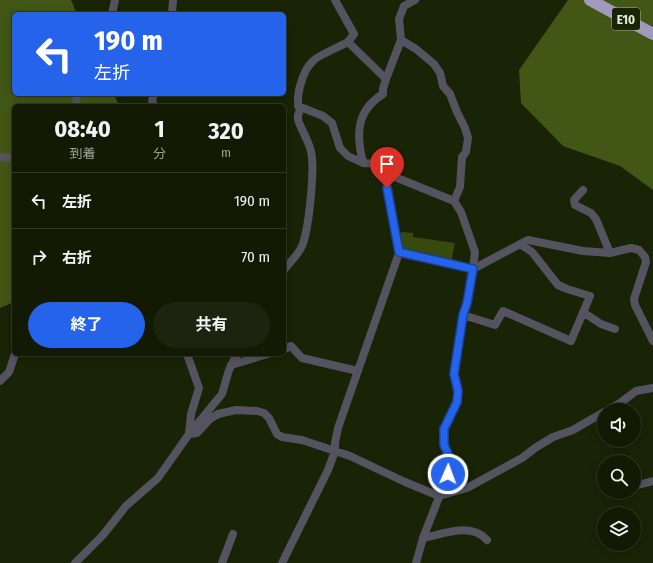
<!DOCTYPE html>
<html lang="ja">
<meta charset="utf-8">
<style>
:root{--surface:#131a04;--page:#1c230e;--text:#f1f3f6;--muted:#9da19a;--line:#323826;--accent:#2563eb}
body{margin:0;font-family:"Fira Sans Condensed","Noto Sans JP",sans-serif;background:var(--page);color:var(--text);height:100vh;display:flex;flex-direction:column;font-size:15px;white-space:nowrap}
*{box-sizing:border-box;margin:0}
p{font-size:13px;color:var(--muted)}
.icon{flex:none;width:22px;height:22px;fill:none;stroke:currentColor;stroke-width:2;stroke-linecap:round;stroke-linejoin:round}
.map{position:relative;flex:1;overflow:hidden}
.side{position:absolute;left:12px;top:104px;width:274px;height:252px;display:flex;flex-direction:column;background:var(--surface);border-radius:6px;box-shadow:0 2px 10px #0003,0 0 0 1px var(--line)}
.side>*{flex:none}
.guide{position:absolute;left:12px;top:12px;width:274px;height:84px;border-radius:6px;box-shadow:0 2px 10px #0003,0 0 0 1px var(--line);background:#2563eb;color:#fff;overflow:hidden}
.controls{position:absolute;left:597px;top:403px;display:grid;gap:8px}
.controls a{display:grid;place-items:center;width:44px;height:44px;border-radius:50%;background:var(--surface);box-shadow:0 2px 10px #0003,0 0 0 1px var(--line);font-size:20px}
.pin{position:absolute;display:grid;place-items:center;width:34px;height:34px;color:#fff;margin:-41px -17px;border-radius:50% 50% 50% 0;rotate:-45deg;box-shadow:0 0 4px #0007}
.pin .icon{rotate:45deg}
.me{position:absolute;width:44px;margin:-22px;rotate:2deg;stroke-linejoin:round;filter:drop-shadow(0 0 3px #0008)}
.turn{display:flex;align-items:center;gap:14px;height:84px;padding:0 16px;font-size:18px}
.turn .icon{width:52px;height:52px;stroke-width:2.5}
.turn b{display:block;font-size:28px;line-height:34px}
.eta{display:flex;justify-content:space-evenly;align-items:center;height:68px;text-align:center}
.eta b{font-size:24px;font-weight:700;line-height:28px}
.action{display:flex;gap:8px;margin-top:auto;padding:8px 16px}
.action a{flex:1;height:46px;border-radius:24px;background:var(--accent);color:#fff;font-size:16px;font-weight:700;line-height:46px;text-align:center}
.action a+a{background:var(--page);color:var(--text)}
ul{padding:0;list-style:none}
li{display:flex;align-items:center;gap:12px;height:56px;padding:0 16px;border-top:1px solid var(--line)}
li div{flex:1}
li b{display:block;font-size:15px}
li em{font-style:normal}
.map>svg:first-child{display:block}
.green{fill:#37490d}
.forest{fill:#425615}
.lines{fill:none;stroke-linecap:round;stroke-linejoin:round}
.minor{stroke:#555360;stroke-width:8}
.highway{stroke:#a19abc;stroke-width:12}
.route-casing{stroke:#184099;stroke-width:10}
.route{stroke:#2563eb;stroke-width:7}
.labels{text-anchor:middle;stroke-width:3;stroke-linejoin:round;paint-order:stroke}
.shield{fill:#192306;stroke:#a6ae99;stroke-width:1}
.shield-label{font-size:13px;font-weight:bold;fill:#e3ead8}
</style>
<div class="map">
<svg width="653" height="563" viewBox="0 0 653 563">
<rect width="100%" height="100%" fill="#192306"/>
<!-- green -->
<path class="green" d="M 401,232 L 413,233 L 413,237 L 455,243 L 451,262 L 404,252 L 400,248 Z"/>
<!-- forest -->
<path class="forest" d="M 0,0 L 71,0 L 77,14 L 14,14 L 14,94 L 114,94 L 119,106 L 14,106 L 14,302 L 0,308 Z
M 568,0 L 653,0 L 653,190 L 620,166 L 563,146 L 521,103 L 519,70 Z"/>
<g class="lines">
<!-- minor -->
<path class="minor" d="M 335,0 L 354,34 L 348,42 L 386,79
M 112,14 L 115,0
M 172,14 L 173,0
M 401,40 L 416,49 L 434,64 L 440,73 L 443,86 L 450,94 L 457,112 L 465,128 L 468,138 L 466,152 L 462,157 L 460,187 L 454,201
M 154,94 L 152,101 L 154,106
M 76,106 L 77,94
M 298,106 L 323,116 L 332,123 L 340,148 L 348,156 L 363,163
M 0,157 L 14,158
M 385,173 L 454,201 L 461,212 L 475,252 L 473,269 L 467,303 L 463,315 L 454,374 L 457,391 L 457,402 L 443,429 L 445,445 L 449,456 L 448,474 L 423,538 L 416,563
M 583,190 L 574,200 L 575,205 L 591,213 L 596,219 L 610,253
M 399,253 L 473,269 L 528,240 L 583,251 L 610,253 L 631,248 L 639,250 L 645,257 L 646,262 L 634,299 L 635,305 L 653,341
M 284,270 C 290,262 298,255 302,246 C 309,229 315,169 311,151 C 308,140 302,131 298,120 L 298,115 L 300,110 C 294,98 303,70 313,61 C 317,56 341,46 348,42
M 583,312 L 601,324 L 615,329
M 463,315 L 495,325 L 503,311 L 571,341 L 590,296 L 567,289 L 558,285 L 532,252 L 520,244
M 284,349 L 291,346 L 302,358 L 358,371
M 187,354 L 199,388 L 191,414 L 189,434 L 197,433 L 210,419 L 218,414 L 236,410 L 257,411 L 264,413 L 269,418 L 277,434 L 282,437 L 302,440 L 350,456 L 405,482 L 439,496 L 467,488 L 522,458 L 535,448 L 553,437 L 573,430 L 604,412
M 231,365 L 268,354
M 0,381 L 9,372 L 15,354
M 608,410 L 620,403 L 636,391 L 653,388
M 634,486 L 653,481
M 423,538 C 444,534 471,522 487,540
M 75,563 L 103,535 L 126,506 L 158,478 L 189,434 L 222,394 L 229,370 L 237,354
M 222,563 L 233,534
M 282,563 L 328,470 L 335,451 L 335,443 L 338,428 L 399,253 L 385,173 C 379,164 373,163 363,163 C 356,134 356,111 383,94 L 383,89 L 386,79 L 401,40 L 399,19 L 404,6 L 415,0"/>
<!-- highway -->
<path class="highway" d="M 590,0 L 653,34"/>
</g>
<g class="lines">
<defs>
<path id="route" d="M 387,188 L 399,252 L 473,269 L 467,303 L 463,315 L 454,374 L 458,391 L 457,402 L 444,429 L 444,445 L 449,456 L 448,474"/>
</defs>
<!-- route casing -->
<use href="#route" class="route-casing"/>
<!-- route -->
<use href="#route" class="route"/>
</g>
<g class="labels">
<!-- shield labels -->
<rect class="shield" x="612" y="8" width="28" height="22" rx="3"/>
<g class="shield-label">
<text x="626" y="24">E10</text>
</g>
</g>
</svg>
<div class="controls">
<a><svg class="icon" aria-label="sound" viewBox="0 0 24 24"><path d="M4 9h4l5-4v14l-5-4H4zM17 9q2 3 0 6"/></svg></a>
<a><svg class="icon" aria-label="search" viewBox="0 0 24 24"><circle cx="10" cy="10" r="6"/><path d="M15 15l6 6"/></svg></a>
<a><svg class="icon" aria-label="layers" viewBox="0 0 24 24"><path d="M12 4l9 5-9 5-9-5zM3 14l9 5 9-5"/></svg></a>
</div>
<div class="pin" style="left:387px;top:188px;background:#d93025"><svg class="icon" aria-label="arrive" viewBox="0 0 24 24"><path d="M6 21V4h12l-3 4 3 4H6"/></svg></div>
<svg class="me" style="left:448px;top:474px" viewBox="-20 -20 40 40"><circle r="17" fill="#2563eb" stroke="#fff" stroke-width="3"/><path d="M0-11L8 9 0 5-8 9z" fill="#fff"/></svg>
<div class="guide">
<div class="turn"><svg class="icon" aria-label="left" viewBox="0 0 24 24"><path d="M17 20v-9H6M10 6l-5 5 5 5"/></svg><div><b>190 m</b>左折</div></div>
</div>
<section class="side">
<div class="eta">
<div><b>08:40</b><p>到着</p></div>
<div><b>1</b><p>分</p></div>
<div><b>320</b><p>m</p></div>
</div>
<ul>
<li><svg class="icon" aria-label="left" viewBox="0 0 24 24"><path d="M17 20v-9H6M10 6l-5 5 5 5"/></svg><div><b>左折</b></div><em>190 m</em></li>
<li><svg class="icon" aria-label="right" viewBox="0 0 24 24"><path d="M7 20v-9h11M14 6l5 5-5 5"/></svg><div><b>右折</b></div><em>70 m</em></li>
</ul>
<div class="action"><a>終了</a><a>共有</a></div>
</section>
</div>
